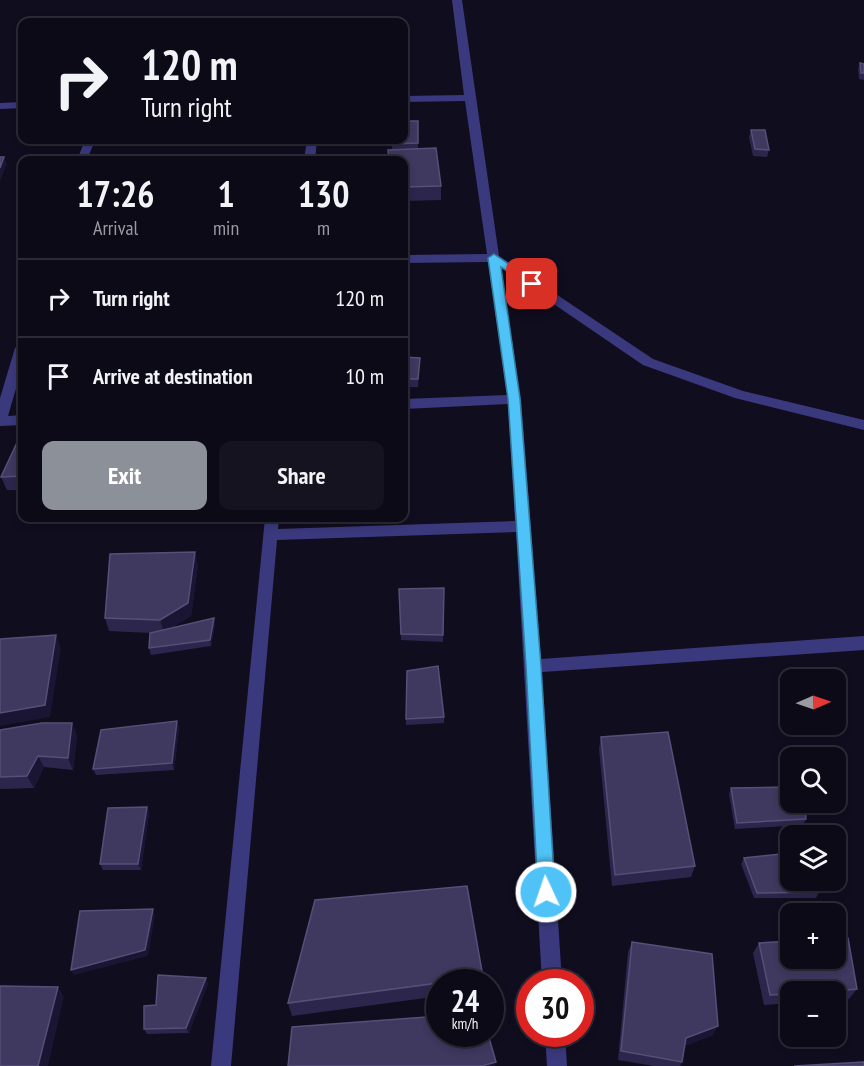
<!DOCTYPE html>
<meta charset="utf-8">
<style>
:root{--surface:#0c0a17;--page:#151320;--text:#f1f3f6;--muted:#9a9aa1;--line:#2c2b36;--accent:#8c9099}
body{margin:0;font-family:"PT Sans Narrow",sans-serif;background:var(--page);color:var(--text);height:100vh;display:flex;flex-direction:column;font-size:22px;white-space:nowrap}
*{box-sizing:border-box;margin:0}
p{font-size:20px;color:var(--muted)}
.icon{flex:none;width:33px;height:33px;fill:none;stroke:currentColor;stroke-width:2;stroke-linecap:round;stroke-linejoin:round}
.map{position:relative;flex:1;overflow:hidden}
.side{position:absolute;left:18px;top:156px;width:390px;height:366px;display:flex;flex-direction:column;background:var(--surface);border-radius:12px;box-shadow:0 3px 9px #0003,0 0 0 2px var(--line)}
.side>*{flex:none}
.hud{position:absolute;left:18px;top:18px;width:390px;height:126px;border-radius:12px;box-shadow:0 3px 9px #0003,0 0 0 2px var(--line);background:#0c0a17;color:var(--text);overflow:hidden}
.needle{width:39px;rotate:88deg}
.tools{position:absolute;left:780px;top:669px;display:grid;gap:12px}
.tools a{display:grid;place-items:center;width:66px;height:66px;border-radius:12px;background:var(--surface);box-shadow:0 3px 9px #0003,0 0 0 2px var(--line);font-size:30px}
.speed{position:absolute;left:426px;top:969px;display:flex;gap:12px;font-size:30px;font-weight:700;text-align:center}
.speed>*{display:grid;place-content:center;width:78px;height:78px;border-radius:50%;background:var(--surface);box-shadow:0 3px 9px #0003,0 0 0 2px var(--line);line-height:1}
.speed small{font-size:15px;font-weight:400}
.speed .limit{border:9px solid #d22;background:#fff;color:#111}
.pin{position:absolute;display:grid;place-items:center;width:51px;height:51px;color:#fff;margin:-26px;border-radius:12px;box-shadow:0 3px 9px #0006}
.me{position:absolute;width:66px;margin:-33px;rotate:357deg;stroke-linejoin:round;filter:drop-shadow(0 0 4px #0008)}
.turn{display:flex;align-items:center;gap:21px;height:126px;padding:0 24px;font-size:27px}
.turn .icon{width:78px;height:78px;stroke-width:2.5}
.turn b{display:block;font-size:42px;line-height:51px}
.eta{display:flex;justify-content:space-evenly;align-items:center;height:102px;text-align:center}
.eta b{font-size:36px;font-weight:700;line-height:42px}
.primary-button{display:flex;gap:12px;margin-top:auto;padding:12px 24px}
.primary-button a{flex:1;height:69px;border-radius:12px;background:var(--accent);color:#fff;font-size:24px;font-weight:700;line-height:69px;text-align:center}
.primary-button a+a{background:var(--page);color:var(--text)}
ul{padding:0;list-style:none}
li{display:flex;align-items:center;gap:18px;height:78px;padding:0 24px;border-top:2px solid var(--line)}
li div{flex:1}
li b{display:block;font-size:22px}
li em{font-style:normal}
.map>svg:first-child{display:block}
.lines{fill:none;stroke-linecap:round;stroke-linejoin:round}
.street{fill:#3b397d;fill-rule:evenodd}
.wall{fill:#2d264c}
.shaded-wall{fill:#1a1532}
.building{fill:#3f385f;stroke:#564f78;stroke-width:1.5}
.route{fill:#4fc3f7;stroke:#337fa1;stroke-width:1.5}
</style>
<div class="map">
<svg width="864" height="1066" viewBox="0 0 864 1066">
<rect width="100%" height="100%" fill="#100d1f"/>
<g class="lines">
<!-- street -->
<path class="street" d="M 452,0 L 462,0 L 499,256 L 653,359 L 743,391 L 864,420 L 864,430 L 735,398 L 643,365 L 501,268 L 521,399 L 541,659 L 864,636 L 864,650 L 542,672 L 562,982 L 542,982 L 516,532 L 277,540 L 231,1066 L 211,1066 L 265,518 L 279,518 L 278,529 L 515,521 L 508,404 L 404,409 L 404,399 L 507,395 L 488,262 L 404,263 L 404,255 L 487,254 L 465,101 L 404,102 L 404,96 L 464,95 Z
M 22,102 L 22,108 L 0,109 L 0,103 Z
M 85,140 L 95,140 L 87,160 L 77,160 Z
M 307,140 L 317,140 L 315,160 L 304,160 Z
M 22,344 L 22,368 L 8,416 L 22,415 L 22,425 L 0,426 L 0,398 L 15,348 Z
M 545,1034 L 565,1034 L 567,1066 L 547,1066 Z"/>
</g>
<!-- wall -->
<path class="wall" d="M 860,63 L 864,64 L 864,80 L 859,79 L 858,70 Z
M 418,121 L 418,148 L 441,186 L 441,200 L 404,201 L 404,160 L 389,160 L 388,150 L 392,149 L 392,140 Z
M 751,130 L 769,150 L 767,157 L 753,156 L 749,137 Z
M 404,357 L 420,358 L 418,387 L 404,387 Z
M 22,434 L 22,490 L 7,490 L 1,477 Z
M 404,477 L 408,477 L 408,503 L 404,504 Z
M 49,518 L 83,518 L 82,520 L 50,520 Z
M 205,518 L 234,518 L 234,523 L 207,524 Z
M 198,565 L 191,616 L 173,627 L 215,624 L 211,646 L 151,655 L 149,648 L 151,633 L 109,631 L 105,618 Z
M 444,588 L 443,642 L 401,640 L 399,589 Z
M 444,717 L 444,723 L 406,725 L 406,719 Z
M 177,721 L 179,728 L 174,770 L 96,775 L 93,769 Z
M 0,730 L 77,735 L 73,770 L 44,767 L 34,788 L 0,789 Z
M 601,737 L 695,866 L 691,877 L 612,886 L 599,749 Z
M 731,788 L 806,819 L 803,825 L 735,829 L 729,794 Z
M 147,807 L 149,813 L 141,870 L 103,870 L 100,864 Z
M 744,858 L 819,892 L 816,898 L 754,898 L 741,864 Z
M 467,886 L 483,977 L 482,982 L 440,982 L 440,996 L 292,1016 L 288,1003 L 315,900 Z
M 632,942 L 713,1035 L 684,1046 L 682,1062 L 680,1066 L 654,1066 L 618,1060 L 628,952 Z
M 759,943 L 857,989 L 849,999 L 836,1000 L 836,992 L 790,992 L 790,1003 L 764,1005 L 753,953 Z
M 208,983 L 189,1033 L 147,1034 L 144,1029 Z"/>
<!-- shaded-wall -->
<path class="shaded-wall" d="M 4,157 L 7,164 L 0,181 L 0,168 Z
M 195,552 L 198,565 L 191,616 L 164,633 L 160,620 Z
M 214,618 L 215,624 L 211,646 L 210,640 Z
M 56,635 L 61,648 L 50,717 L 0,726 L 0,713 Z
M 177,721 L 179,728 L 174,770 L 172,763 Z
M 72,723 L 77,735 L 73,770 L 68,758 Z
M 38,756 L 44,767 L 34,788 L 27,776 Z
M 147,807 L 149,813 L 141,870 L 138,864 Z
M 153,909 L 155,915 L 148,956 L 74,975 L 71,970 Z
M 206,978 L 208,983 L 189,1033 L 186,1028 Z
M 58,987 L 64,997 L 48,1066 L 38,1066 Z
M 718,1026 L 713,1035 L 681,1047 L 686,1038 Z
M 496,1062 L 495,1066 L 482,1066 Z"/>
<!-- building -->
<path class="building" d="M 860,63 L 864,64 L 864,73 L 861,73 Z
M 404,121 L 418,121 L 418,143 L 392,144 L 392,140 L 404,140 Z
M 751,130 L 765,130 L 769,150 L 755,149 Z
M 436,148 L 441,186 L 404,187 L 404,160 L 389,160 L 388,150 Z
M 109,156 L 150,160 L 106,160 Z
M 0,157 L 4,157 L 0,168 Z
M 322,157 L 342,157 L 342,160 L 322,160 Z
M 404,357 L 420,358 L 418,379 L 404,379 Z
M 21,434 L 22,434 L 22,476 L 1,477 Z
M 404,477 L 408,477 L 408,496 L 404,496 Z
M 195,552 L 188,603 L 160,620 L 105,618 L 110,554 Z
M 444,588 L 443,635 L 401,634 L 399,589 Z
M 214,618 L 210,640 L 149,648 L 150,633 Z
M 56,635 L 45,705 L 0,713 L 0,639 Z
M 438,666 L 444,717 L 406,719 L 407,671 Z
M 177,721 L 172,763 L 93,769 L 101,730 Z
M 42,723 L 72,723 L 68,758 L 38,756 L 27,776 L 0,777 L 0,730 Z
M 668,732 L 695,866 L 615,875 L 601,737 Z
M 790,787 L 790,802 L 805,802 L 806,819 L 737,823 L 731,788 Z
M 147,807 L 138,864 L 100,864 L 108,808 Z
M 790,853 L 790,880 L 817,880 L 819,892 L 757,893 L 744,858 Z
M 467,886 L 483,977 L 288,1003 L 315,900 Z
M 153,909 L 145,950 L 71,970 L 80,911 Z
M 848,938 L 857,989 L 825,992 L 790,992 L 790,994 L 770,995 L 759,943 L 790,941 L 790,958 L 836,958 L 836,939 Z
M 632,942 L 712,954 L 718,1026 L 686,1038 L 682,1062 L 621,1051 Z
M 158,975 L 206,978 L 186,1028 L 144,1029 L 144,1006 L 156,1005 Z
M 0,986 L 58,987 L 38,1066 L 0,1066 Z
M 440,1016 L 440,1034 L 488,1034 L 496,1062 L 482,1066 L 288,1066 L 292,1027 Z
M 864,1062 L 864,1066 L 794,1066 Z"/>
<!-- route -->
<path class="route" d="M 494,254 L 538,284 L 536,286 L 529,286 L 501,267 L 520,399 L 541,666 L 555,892 L 552,898 L 546,900 L 540,898 L 538,892 L 526,666 L 508,399 L 488,258 Z"/>
</svg>
<div class="tools">
<a><svg class="needle" viewBox="-14 -14 28 28"><path d="M0-13l5 13h-10z" fill="#e53935"/><path d="M0 13l5-13h-10z" fill="#9a9aa1"/></svg></a>
<a><svg class="icon" aria-label="search" viewBox="0 0 24 24"><circle cx="10" cy="10" r="6"/><path d="M15 15l6 6"/></svg></a>
<a><svg class="icon" aria-label="layers" viewBox="0 0 24 24"><path d="M12 4l9 5-9 5-9-5zM3 14l9 5 9-5"/></svg></a>
<a>+</a>
<a>−</a>
</div>
<div class="speed"><div>24<small>km/h</small></div><div class="limit">30</div></div>
<div class="pin" style="left:532px;top:284px;background:#d93025"><svg class="icon" aria-label="arrive" viewBox="0 0 24 24"><path d="M6 21V4h12l-3 4 3 4H6"/></svg></div>
<svg class="me" style="left:546px;top:892px" viewBox="-20 -20 40 40"><circle r="17" fill="#4fc3f7" stroke="#fff" stroke-width="3"/><path d="M0-11L8 9 0 5-8 9z" fill="#fff"/></svg>
<div class="hud">
<div class="turn"><svg class="icon" aria-label="right" viewBox="0 0 24 24"><path d="M7 20v-9h11M14 6l5 5-5 5"/></svg><div><b>120 m</b>Turn right</div></div>
</div>
<section class="side">
<div class="eta">
<div><b>17:26</b><p>Arrival</p></div>
<div><b>1</b><p>min</p></div>
<div><b>130</b><p>m</p></div>
</div>
<ul>
<li><svg class="icon" aria-label="right" viewBox="0 0 24 24"><path d="M7 20v-9h11M14 6l5 5-5 5"/></svg><div><b>Turn right</b></div><em>120 m</em></li>
<li><svg class="icon" aria-label="arrive" viewBox="0 0 24 24"><path d="M6 21V4h12l-3 4 3 4H6"/></svg><div><b>Arrive at destination</b></div><em>10 m</em></li>
</ul>
<div class="primary-button"><a>Exit</a><a>Share</a></div>
</section>
</div>
